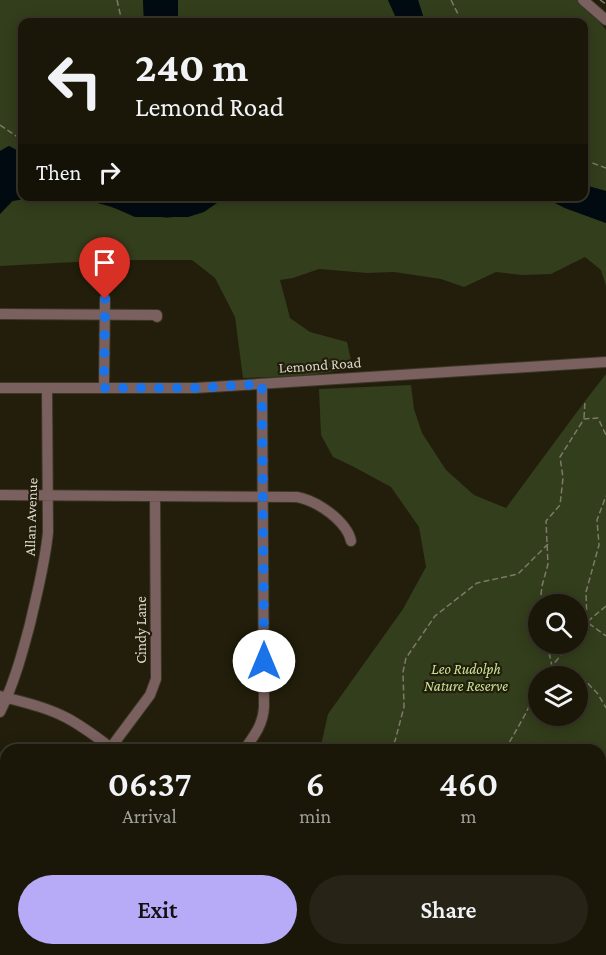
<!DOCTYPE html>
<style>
:root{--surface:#1a1608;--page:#272316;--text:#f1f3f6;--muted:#9f9f9c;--line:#383529;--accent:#b7abf8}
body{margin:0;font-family:"Crimson Pro",serif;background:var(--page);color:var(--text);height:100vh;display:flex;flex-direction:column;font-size:22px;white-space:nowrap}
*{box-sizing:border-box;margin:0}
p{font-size:20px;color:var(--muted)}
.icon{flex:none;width:33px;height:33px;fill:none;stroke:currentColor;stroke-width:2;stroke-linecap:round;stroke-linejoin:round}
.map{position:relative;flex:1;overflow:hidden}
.panel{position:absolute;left:0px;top:744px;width:606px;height:212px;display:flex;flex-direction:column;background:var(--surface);border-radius:18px 18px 0 0;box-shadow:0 3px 15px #0003,0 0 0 2px var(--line)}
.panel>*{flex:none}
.guide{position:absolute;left:18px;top:18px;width:570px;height:183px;border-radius:12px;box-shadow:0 3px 15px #0003,0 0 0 2px var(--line);background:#1a1608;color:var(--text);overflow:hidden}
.buttons{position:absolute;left:528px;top:594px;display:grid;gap:12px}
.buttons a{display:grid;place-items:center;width:60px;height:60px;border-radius:50%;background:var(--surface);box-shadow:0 3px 15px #0003,0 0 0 2px var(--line);font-size:30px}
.pin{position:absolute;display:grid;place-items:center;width:51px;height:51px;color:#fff;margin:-62px -26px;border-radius:50% 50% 50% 0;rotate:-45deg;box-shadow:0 0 6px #0007}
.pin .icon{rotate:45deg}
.me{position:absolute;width:66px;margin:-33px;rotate:0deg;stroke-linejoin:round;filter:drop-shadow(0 0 4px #0008)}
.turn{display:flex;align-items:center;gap:21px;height:126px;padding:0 18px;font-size:27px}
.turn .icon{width:78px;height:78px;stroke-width:2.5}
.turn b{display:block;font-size:42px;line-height:51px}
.then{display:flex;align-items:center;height:57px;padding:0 18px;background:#0003;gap:12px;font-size:22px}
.eta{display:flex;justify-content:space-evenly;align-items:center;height:102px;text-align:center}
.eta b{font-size:36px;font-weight:600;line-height:42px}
.primary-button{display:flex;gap:12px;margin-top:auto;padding:12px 18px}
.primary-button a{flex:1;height:69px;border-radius:36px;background:var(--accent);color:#111;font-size:24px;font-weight:600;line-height:69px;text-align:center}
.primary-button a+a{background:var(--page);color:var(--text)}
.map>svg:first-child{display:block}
.green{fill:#333e1c;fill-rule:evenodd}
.water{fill:#000b11}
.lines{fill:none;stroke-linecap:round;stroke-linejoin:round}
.minor-casing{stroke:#3c3826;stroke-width:12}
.highway-casing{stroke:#3c3826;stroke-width:18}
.path{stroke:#7d7a6a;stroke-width:1.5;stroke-dasharray:6 3;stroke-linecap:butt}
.minor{stroke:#7a605f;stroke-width:10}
.highway{stroke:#f7c2c1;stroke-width:16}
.route{stroke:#1a73e8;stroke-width:10;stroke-dasharray:0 18}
.labels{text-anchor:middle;stroke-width:4.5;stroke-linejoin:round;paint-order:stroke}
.street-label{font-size:15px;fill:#dbd8cc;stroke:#221e0b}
.park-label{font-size:15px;font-style:italic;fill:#c8e496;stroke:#221e0b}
</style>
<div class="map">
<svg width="606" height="955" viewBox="0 0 606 955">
<rect width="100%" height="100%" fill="#221e0b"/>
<!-- green -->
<path class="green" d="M 0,0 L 143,0 L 144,22 L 22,22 L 22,153 L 9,146 L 0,151 Z
M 178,0 L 388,0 L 398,22 L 178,22 Z
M 418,0 L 578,0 L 594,15 L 606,30 L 606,191 L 584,185 L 584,22 L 427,22 L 423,16 Z
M 221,197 L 543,197 L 565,208 L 606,223 L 606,286 L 601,270 L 585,257 L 551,274 L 522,275 L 496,272 L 464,287 L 441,279 L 394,272 L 367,273 L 319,269 L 293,278 L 280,280 L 290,318 L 310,332 L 347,342 L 353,369 L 301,376 L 243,378 L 235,317 L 215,278 L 192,260 L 114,260 L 0,266 L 0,214 L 13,201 L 24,199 L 52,203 L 94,202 L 121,210 L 167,218 L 179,216 L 188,217 L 217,203 Z
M 606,374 L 606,907 L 600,911 L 600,750 L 320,750 L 328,714 L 403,609 L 426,567 L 419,527 L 391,487 L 352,466 L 333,457 L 321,435 L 319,389 L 411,385 L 414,409 L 422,433 L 446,470 L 474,495 L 506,508 L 585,401 ZM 578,604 L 578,644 L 538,644 L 538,604 ZM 538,676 L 578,676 L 578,716 L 538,716 Z
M 175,950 L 544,950 L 536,955 L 171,955 Z"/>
<!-- water -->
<path class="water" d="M 143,0 L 178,0 L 178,22 L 144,22 Z
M 388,0 L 418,0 L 423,16 L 427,22 L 398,22 Z
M 9,146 L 22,153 L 22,196 L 221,197 L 217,203 L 204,212 L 188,217 L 135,217 L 110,206 L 94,202 L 52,203 L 24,199 L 12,201 L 0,214 L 0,151 Z
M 584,185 L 606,191 L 606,223 L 565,208 L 543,197 L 584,196 Z"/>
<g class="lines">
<defs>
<path id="minor" d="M 583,0 L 606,20
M 0,314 L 157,315 L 157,317
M 0,388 L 195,388 L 606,362
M 104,388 L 105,299
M 0,495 L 297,497 C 314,500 335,514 345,528 C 348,532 350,536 351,541
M 0,696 C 23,702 46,707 67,718 C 84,727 99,739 114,750
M 0,712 C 14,684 22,654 30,624 C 37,593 45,564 48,532 L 47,388
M 109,750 L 150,695 L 156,679 L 155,496
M 244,750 C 254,736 263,725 264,707 L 262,384
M 0,895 L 6,887
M 93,955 L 97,950"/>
<path id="highway" d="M 600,930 L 606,926
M 563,955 L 571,950"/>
</defs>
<!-- minor casing -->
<use href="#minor" class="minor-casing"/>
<!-- highway casing -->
<use href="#highway" class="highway-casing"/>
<!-- path -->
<path class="path" d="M 117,0 L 122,22
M 451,0 L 459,16 L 459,22
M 600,0 L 606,4
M 0,125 L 22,140
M 584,160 L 606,168
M 584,418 L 585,401
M 540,604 L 542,586 L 548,564 L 546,521 L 560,505 L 563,478 L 560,457 L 584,419 L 598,418 L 606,435
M 606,606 L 587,622 L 606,636
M 578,634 L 587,622 L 586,592 L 599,545 L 597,520 L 606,496
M 547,644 L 552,666 L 570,644
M 545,676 L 552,666 L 575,670 L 598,694 L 606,708
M 388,750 L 395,741 L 404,707 L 403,672 L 406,658 L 435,616 L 477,583 L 518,574 L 548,544
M 505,750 L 526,713 L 538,687
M 207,955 L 208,950
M 365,955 L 366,950"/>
<!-- minor -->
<use href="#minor" class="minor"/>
<!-- highway -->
<use href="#highway" class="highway"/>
</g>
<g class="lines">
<!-- route -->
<path class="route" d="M 105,299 L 104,388 L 195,388 L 262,384 L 264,661"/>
</g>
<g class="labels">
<!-- street labels -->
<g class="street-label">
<text transform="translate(320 365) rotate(-4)" y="5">Lemond Road</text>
<text transform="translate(31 517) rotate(-88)" y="5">Allan Avenue</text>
<text transform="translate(141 630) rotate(-90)" y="5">Cindy Lane</text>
</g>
<!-- park labels -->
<g class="park-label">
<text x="466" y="674">Leo Rudolph<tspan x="466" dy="17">Nature Reserve</tspan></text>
</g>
</g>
</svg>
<div class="buttons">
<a><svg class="icon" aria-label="search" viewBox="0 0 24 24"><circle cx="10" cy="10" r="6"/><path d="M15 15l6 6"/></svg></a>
<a><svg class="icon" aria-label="layers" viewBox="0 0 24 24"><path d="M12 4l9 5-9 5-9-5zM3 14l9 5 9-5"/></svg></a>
</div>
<div class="pin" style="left:105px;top:299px;background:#d93025"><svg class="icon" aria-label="arrive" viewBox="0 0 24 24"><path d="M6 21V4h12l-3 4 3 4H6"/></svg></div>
<svg class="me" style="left:264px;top:661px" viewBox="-20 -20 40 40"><circle r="19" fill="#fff"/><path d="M0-13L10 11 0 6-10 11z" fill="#1a73e8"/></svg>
<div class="guide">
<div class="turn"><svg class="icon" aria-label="left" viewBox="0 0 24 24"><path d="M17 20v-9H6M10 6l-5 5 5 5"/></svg><div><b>240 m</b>Lemond Road</div></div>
<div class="then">Then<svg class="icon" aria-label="right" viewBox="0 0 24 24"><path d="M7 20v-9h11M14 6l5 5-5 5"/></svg></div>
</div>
<section class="panel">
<div class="eta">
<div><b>06:37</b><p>Arrival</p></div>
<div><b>6</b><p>min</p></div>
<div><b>460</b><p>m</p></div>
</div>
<div class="primary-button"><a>Exit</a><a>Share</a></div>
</section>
</div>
